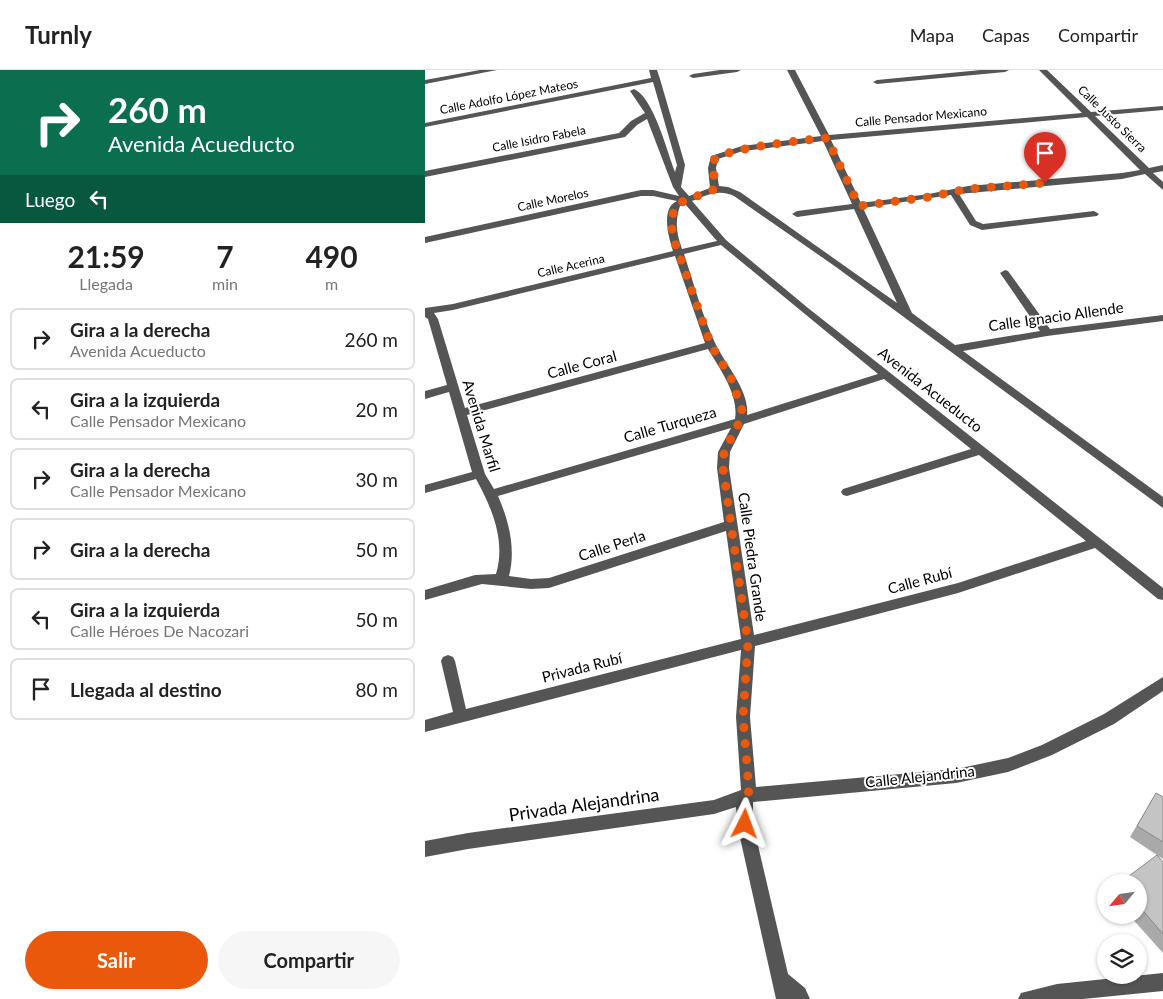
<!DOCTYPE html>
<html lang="es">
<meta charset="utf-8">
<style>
:root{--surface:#fff;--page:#f6f6f6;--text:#222;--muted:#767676;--line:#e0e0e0;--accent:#ea580c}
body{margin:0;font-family:Lato,sans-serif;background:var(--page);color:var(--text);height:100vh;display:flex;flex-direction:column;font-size:19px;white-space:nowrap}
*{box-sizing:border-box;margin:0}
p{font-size:16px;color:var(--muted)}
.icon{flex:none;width:28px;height:28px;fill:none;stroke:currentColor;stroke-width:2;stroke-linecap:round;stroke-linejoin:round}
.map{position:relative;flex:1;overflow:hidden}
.panel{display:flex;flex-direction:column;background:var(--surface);width:425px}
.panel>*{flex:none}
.hud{background:#0b6e4f;color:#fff;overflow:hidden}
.needle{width:32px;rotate:241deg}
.buttons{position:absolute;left:672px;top:804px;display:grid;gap:10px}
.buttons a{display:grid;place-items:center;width:50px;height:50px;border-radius:50%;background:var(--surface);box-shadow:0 1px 4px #0004;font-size:25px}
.pin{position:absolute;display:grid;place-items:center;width:42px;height:42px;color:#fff;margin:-51px -21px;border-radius:50% 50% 50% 0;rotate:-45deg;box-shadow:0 0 5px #0007}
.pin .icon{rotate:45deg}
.me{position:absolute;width:55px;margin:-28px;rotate:3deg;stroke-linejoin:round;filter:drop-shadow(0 0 4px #0008)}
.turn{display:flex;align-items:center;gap:18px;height:105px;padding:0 25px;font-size:22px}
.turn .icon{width:65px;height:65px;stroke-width:2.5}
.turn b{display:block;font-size:35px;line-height:42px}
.then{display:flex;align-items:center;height:48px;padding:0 25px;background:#0003;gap:10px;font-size:19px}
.eta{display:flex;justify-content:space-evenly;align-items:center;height:85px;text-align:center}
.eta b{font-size:30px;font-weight:700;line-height:35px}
.cta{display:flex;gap:10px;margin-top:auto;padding:10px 25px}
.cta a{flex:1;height:58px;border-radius:30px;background:var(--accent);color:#fff;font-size:20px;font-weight:700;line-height:58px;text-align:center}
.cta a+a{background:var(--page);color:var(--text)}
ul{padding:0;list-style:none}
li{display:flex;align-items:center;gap:15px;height:62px;margin:0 10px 8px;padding:0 15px;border:2px solid var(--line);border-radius:8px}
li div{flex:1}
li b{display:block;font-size:19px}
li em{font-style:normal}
header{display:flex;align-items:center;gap:30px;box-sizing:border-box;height:70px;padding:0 25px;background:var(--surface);border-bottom:1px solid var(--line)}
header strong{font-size:24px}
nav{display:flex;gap:28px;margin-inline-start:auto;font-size:18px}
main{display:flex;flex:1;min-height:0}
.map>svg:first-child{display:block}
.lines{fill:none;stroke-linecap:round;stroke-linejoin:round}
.minor{fill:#555;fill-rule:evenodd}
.wall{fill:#a9a9a9}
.building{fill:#c4c4c4;stroke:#898989}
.route{stroke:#ea580c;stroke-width:9;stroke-dasharray:0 16.2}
.labels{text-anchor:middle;stroke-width:4;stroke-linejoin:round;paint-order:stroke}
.far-street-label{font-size:12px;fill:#000;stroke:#fff}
.street-label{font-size:15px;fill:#000;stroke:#fff}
.near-street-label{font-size:18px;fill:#000;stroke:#fff}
</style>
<header>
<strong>Turnly</strong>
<nav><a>Mapa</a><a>Capas</a><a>Compartir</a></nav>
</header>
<main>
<section class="panel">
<div class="hud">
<div class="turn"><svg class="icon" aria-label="right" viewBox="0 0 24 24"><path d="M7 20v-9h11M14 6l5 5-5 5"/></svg><div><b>260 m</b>Avenida Acueducto</div></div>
<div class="then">Luego<svg class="icon" aria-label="left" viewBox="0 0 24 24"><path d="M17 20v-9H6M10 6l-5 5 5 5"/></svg></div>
</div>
<div class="eta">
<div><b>21:59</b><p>Llegada</p></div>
<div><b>7</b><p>min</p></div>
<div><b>490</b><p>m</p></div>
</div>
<ul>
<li><svg class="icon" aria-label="right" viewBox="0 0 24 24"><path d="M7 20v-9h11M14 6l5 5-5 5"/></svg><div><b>Gira a la derecha</b><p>Avenida Acueducto</p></div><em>260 m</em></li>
<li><svg class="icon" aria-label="left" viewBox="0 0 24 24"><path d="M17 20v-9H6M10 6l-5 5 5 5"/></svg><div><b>Gira a la izquierda</b><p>Calle Pensador Mexicano</p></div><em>20 m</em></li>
<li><svg class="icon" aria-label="right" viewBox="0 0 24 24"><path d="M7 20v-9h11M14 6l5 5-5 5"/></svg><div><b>Gira a la derecha</b><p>Calle Pensador Mexicano</p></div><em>30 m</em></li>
<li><svg class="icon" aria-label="right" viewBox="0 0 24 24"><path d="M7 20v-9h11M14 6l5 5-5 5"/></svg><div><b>Gira a la derecha</b></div><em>50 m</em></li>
<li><svg class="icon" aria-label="left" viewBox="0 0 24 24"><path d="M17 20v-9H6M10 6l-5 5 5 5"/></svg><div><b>Gira a la izquierda</b><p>Calle Héroes De Nacozari</p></div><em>50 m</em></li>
<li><svg class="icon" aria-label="arrive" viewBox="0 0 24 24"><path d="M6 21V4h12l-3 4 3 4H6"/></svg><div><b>Llegada al destino</b></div><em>80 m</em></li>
</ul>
<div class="cta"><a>Salir</a><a>Compartir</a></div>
</section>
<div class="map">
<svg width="738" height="929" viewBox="0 0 738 929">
<rect width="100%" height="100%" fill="#fff"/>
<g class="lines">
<!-- minor -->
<path class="minor" d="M 55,0 L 72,0 L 0,14 L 0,10 Z
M 224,0 L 232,0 L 235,9 L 260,95 L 256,117 L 264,126 L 285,118 L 283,98 L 286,86 L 317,76 L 396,66 L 362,0 L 370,0 L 404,65 L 657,43 L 614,0 L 622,0 L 666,42 L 738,36 L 738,40 L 670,46 L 724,98 L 738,95 L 738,101 L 728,103 L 738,112 L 738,120 L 720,104 L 697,109 L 534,124 L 551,151 L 558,154 L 669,141 L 674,144 L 672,146 L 557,160 L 545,155 L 526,125 L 438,138 L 487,243 L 530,275 L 615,261 L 575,203 L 580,200 L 583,201 L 625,259 L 738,245 L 738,251 L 622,266 L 538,281 L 738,427 L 738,438 L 411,197 L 309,126 C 293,119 283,125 267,131 L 301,170 L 383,238 L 738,518 L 738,530 L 733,529 L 670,478 L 533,523 L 330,576 L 325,647 L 331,717 L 531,699 L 583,688 L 617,675 L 679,644 L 738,607 L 738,621 L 689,654 L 627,685 L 583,702 L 531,713 L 328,732 L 328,754 L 363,904 L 380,918 L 385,929 L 351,929 L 312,754 L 311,737 L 289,744 L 43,779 L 0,787 L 0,771 L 43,763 L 289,730 L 316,720 L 311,647 L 316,580 L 0,662 L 0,650 L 28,642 L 16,591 L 18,587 L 23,585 L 28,587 L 30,591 L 41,639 L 316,569 L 301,461 L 124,518 L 106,519 L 57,514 L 0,530 L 0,520 L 50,505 L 71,504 C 81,471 67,438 51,409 L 0,423 L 0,415 L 47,402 L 24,322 L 0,329 L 0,321 L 22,315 L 3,249 L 0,247 L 0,238 L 28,234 L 248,181 C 244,169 235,138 252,131 L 228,126 L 216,126 L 0,173 L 0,167 L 216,120 L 228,120 L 254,126 L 248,117 L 222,49 L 212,55 L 200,67 L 0,107 L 0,101 L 194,63 L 206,51 L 220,43 L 205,21 L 209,19 C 229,28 242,82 250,102 L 252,95 L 228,12 L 0,57 L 0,53 L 226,8 ZM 662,47 L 715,100 L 697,103 L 543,116 L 504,124 L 436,133 L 406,70 ZM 398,71 L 427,134 L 372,141 L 367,144 L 372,147 L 429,139 L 472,233 L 315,122 L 303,117 L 294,116 L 291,98 L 293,89 L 318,81 ZM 260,134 L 292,171 L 257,179 C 251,163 250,151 255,136 ZM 296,175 L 453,304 L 322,345 C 325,322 301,295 291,275 C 278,248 269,214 259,184 ZM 250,186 L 280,273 L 40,338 L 13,249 L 9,243 L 28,240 ZM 283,279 C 295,299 314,325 310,349 L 69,419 L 60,404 L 42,345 ZM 459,309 L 546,379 L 418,419 L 416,422 L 418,425 L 422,426 L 554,385 L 661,471 L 533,513 L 329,565 L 304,398 L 305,382 L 319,354 ZM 306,358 L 293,382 L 292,398 L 299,452 L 124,508 L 106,509 L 84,506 C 91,479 84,451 73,426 Z
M 295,0 L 316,0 L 312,2 L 268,8 L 264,6 L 268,4 Z
M 556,0 L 584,0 L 580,2 L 452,14 L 448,12 L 452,10 Z
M 738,903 L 738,921 L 658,929 L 593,929 L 596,923 L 632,914 Z"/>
</g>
<!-- wall -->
<path class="wall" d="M 731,723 L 738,727 L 738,789 L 705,767 Z
M 738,792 L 738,883 L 704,845 L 714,845 L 714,812 Z"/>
<!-- building -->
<path class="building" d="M 731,723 L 738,727 L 738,772 L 712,756 Z
M 732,785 L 738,792 L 738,864 L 714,836 L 714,812 L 696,812 Z"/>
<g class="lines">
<!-- route -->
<path class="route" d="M 320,754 L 320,737 L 324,720 L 318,647 L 323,573 L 298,398 L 299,382 L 315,351 L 317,340 L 306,308 L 286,275 L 248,167 L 246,149 L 252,134 L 290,119 L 288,92 C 292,78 383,70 402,68 L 434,136 L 504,127 L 542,119 L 620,113"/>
</g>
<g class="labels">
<!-- far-street labels -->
<g class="far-street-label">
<text transform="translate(84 27) rotate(-11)" y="4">Calle Adolfo López Mateos</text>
<text transform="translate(496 47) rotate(-5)" y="4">Calle Pensador Mexicano</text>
<text transform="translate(687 49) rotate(44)" y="4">Calle Justo Sierra</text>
<text transform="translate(114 69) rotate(-11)" y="4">Calle Isidro Fabela</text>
<text transform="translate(128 130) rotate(-12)" y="4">Calle Morelos</text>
<text transform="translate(146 196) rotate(-13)" y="4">Calle Acerina</text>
</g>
<!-- street labels -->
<g class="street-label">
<text transform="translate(631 247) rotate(-8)" y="5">Calle Ignacio Allende</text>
<text transform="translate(157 295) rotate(-15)" y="5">Calle Coral</text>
<text transform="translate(505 320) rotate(38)" y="5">Avenida Acueducto</text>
<text transform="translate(245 355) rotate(-16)" y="5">Calle Turqueza</text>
<text transform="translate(56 356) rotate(73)" y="5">Avenida Marfil</text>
<text transform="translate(187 476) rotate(-18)" y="5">Calle Perla</text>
<text transform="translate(327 487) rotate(82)" y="5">Calle Piedra Grande</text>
<text transform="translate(495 511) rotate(-15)" y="5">Calle Rubí</text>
<text transform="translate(157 598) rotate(-14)" y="5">Privada Rubí</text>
<text transform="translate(495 707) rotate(-6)" y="5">Calle Alejandrina</text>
</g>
<!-- near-street labels -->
<g class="near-street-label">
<text transform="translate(159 735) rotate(-8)" y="6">Privada Alejandrina</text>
</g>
</g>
</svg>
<div class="buttons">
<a><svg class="needle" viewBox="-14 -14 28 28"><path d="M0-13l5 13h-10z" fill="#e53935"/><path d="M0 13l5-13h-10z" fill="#767676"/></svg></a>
<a><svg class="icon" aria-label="layers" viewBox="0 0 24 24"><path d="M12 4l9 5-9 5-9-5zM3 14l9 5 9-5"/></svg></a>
</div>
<div class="pin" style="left:620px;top:113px;background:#d93025"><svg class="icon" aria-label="arrive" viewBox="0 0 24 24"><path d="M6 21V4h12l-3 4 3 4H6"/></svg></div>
<svg class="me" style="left:320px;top:754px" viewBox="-20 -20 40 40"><path d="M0-17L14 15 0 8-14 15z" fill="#ea580c" stroke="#fff" stroke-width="4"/></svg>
</div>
</main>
